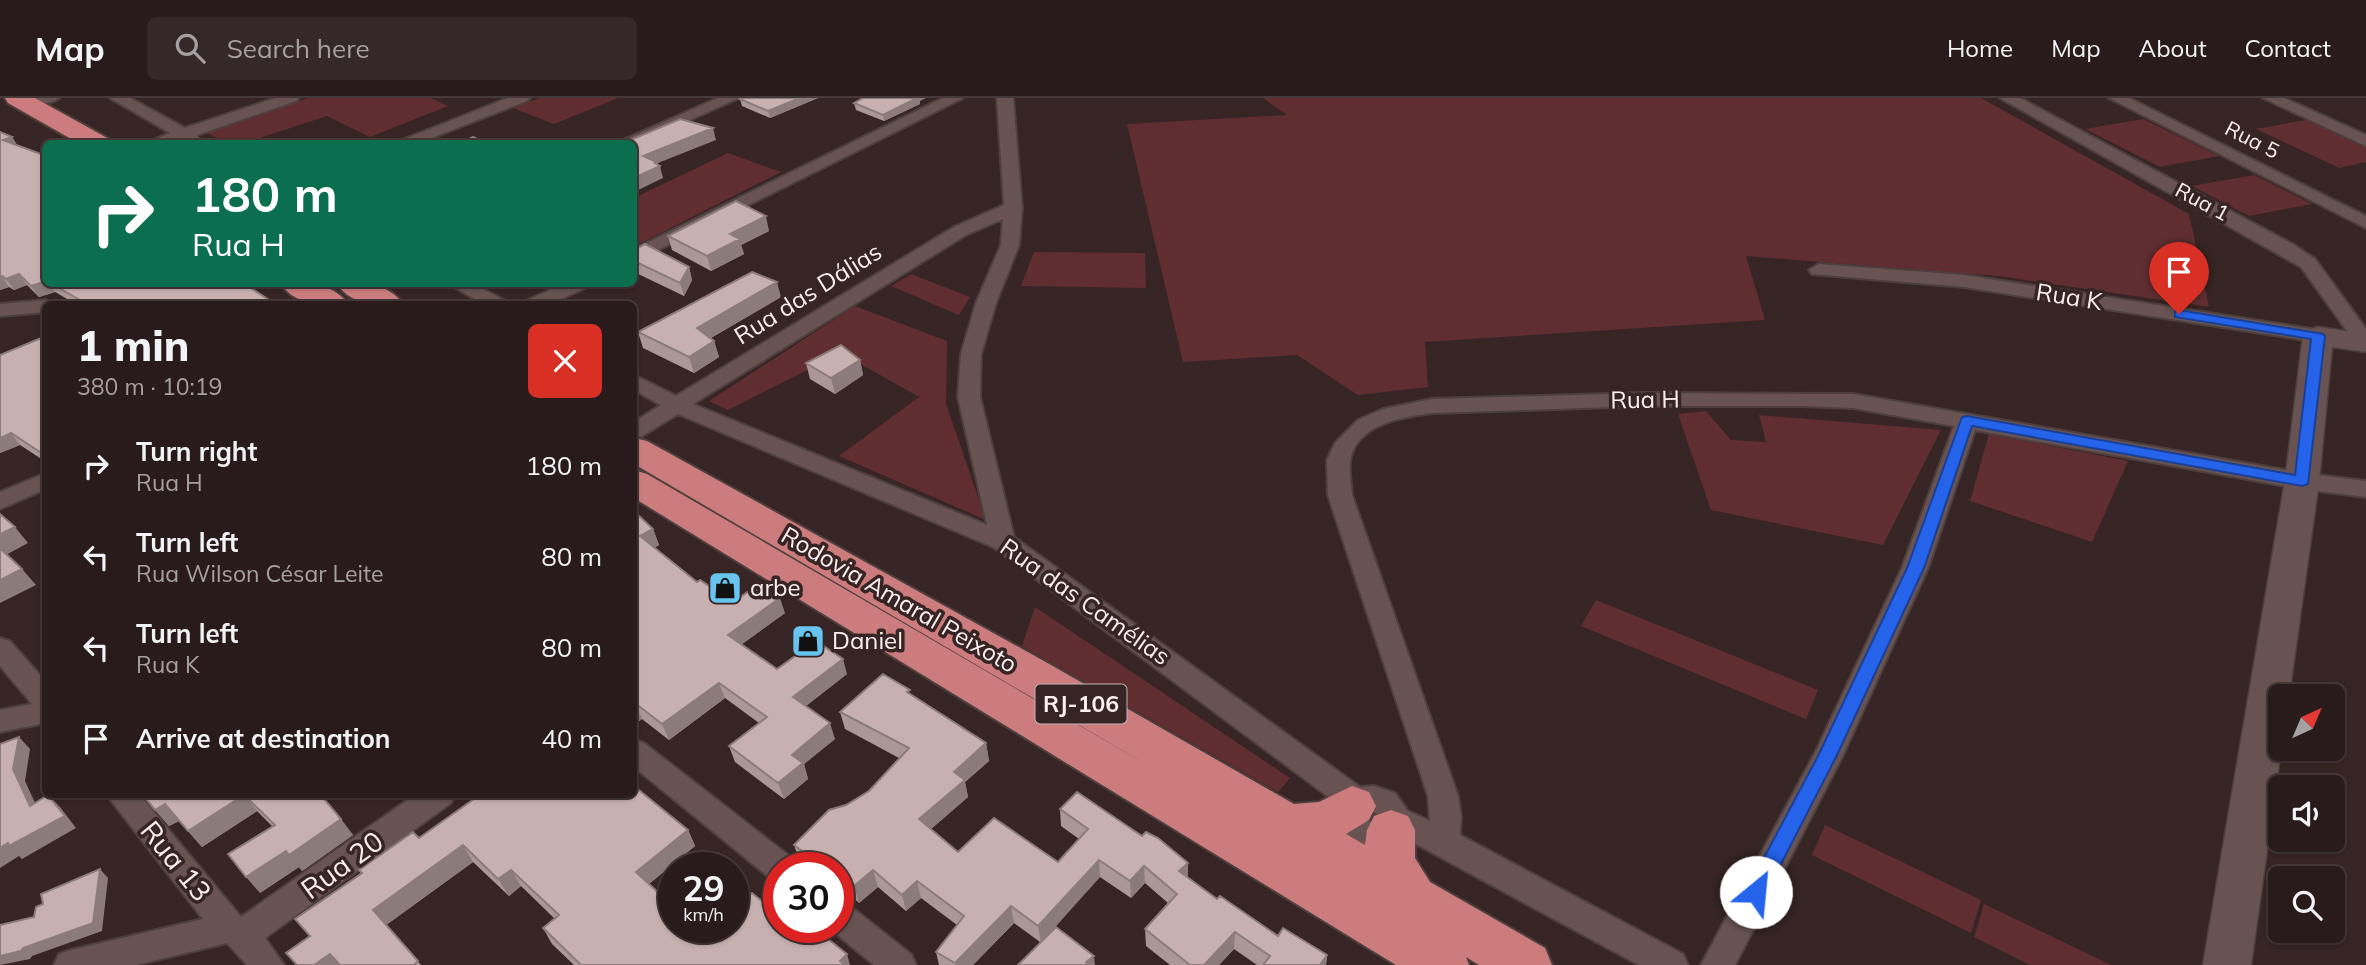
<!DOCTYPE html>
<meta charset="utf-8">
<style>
:root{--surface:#291b1b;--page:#352828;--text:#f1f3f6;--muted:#a5a1a3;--line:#45393a}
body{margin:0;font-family:Mulish,sans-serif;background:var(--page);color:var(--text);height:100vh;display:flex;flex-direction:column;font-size:26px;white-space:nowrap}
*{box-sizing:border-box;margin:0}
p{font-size:23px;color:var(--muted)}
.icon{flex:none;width:38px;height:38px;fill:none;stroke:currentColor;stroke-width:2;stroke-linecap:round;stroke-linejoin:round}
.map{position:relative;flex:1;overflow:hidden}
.details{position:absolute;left:42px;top:203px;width:595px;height:497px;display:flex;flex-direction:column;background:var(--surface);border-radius:10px;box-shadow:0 2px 5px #0004,0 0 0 2px var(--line)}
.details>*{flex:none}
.hud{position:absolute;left:42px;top:42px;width:595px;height:147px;border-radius:10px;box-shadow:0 2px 5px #0004,0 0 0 2px var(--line);background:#0b6e4f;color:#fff;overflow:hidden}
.needle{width:46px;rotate:44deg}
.tools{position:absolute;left:2268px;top:586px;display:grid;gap:14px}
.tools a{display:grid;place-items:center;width:77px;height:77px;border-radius:10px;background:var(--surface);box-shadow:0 2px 5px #0004,0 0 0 2px var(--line);font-size:35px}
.speed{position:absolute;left:658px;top:754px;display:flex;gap:14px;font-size:35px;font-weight:700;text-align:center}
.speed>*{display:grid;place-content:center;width:91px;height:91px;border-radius:50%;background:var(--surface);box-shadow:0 2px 5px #0004,0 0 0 2px var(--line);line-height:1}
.speed small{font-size:18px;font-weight:400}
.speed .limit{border:10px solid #d22;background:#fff;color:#111}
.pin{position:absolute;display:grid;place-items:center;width:60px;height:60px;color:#fff;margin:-72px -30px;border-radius:50% 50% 50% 0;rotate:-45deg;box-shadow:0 0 7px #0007}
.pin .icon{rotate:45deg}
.me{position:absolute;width:77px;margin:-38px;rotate:28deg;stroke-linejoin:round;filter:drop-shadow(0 0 5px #0008)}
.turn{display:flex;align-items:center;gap:24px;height:147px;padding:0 35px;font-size:32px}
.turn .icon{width:91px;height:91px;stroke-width:2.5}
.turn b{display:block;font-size:49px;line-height:60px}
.round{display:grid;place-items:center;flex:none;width:74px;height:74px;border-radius:10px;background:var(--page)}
.overview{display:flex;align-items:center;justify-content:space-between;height:119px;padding:0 35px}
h1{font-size:42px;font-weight:800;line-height:52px}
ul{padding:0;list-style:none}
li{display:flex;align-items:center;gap:21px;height:91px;padding:0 35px}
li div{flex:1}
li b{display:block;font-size:26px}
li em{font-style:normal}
header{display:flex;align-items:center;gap:42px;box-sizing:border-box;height:98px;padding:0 35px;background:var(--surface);border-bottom:2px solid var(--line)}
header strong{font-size:33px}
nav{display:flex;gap:38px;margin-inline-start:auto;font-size:24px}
.search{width:490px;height:63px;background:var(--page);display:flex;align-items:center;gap:18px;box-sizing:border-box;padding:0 24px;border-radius:10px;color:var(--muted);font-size:26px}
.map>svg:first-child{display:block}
.green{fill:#602e30}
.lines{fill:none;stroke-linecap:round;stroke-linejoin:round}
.street-casing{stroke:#4e3f3f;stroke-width:4}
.secondary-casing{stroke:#4e3f3f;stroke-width:3}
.highway-casing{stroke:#4e3f3f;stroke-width:4}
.street{fill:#685352;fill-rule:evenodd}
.secondary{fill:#685352;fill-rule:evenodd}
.highway{fill:#cc7c7c;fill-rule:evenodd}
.wall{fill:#ac9797}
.shaded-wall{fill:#8c7b7b}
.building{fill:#c8b0b0;stroke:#8c7b7b;stroke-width:2}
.route{fill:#2563eb;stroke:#184099;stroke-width:2}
.labels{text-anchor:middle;stroke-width:7;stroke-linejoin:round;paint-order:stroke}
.far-street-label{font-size:21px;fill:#fdf0f0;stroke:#372424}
.shield{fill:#372424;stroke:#c2b3b3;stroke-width:2}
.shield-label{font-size:23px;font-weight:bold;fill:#fdf0f0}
.street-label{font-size:24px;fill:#fdf0f0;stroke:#372424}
.poi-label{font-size:24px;fill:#fdf0f0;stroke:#372424;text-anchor:start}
.near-street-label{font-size:28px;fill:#fdf0f0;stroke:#372424}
</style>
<header>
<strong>Map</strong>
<div class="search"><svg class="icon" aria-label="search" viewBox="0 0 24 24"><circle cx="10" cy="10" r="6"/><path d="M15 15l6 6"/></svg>Search here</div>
<nav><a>Home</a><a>Map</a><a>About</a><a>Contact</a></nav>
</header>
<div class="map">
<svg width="2366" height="867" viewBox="0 0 2366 867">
<rect width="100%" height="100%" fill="#372424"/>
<!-- green -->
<path class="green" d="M 308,0 L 431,0 L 448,8 L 370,39 L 327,18 L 244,45 L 225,45 L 206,34 Z
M 539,0 L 618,0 L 554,26 L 513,10 Z
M 1263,0 L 1981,0 L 2189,116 L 2209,209 L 1998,178 L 1746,158 L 1765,222 L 1425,244 L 1428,289 L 1358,297 L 1297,257 L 1183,264 L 1127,26 L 1287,17 Z
M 2143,21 L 2219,58 L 2160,69 L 2085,31 Z
M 2311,21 L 2366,45 L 2366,64 L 2339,70 L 2256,31 Z
M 728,55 L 781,74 L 637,147 L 634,145 L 634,100 Z
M 2254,77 L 2312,106 L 2249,118 L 2192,88 Z
M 1034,154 L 1145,155 L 1146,190 L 1021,188 Z
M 911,176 L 970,199 L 959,217 L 891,188 Z
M 855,208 L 947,243 L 946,306 L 986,422 L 839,358 L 919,299 L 841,255 L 728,312 L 709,303 Z
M 1706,313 L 1731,342 L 1766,344 L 1759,317 L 1941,332 L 1883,447 L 1711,412 L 1678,316 Z
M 1989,336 L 2128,363 L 2092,444 L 1970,403 Z
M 1596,502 L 1818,592 L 1806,621 L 1581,528 Z
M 1035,509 L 1290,680 L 1278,694 L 1022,548 Z
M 1825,727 L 1981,802 L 1971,835 L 1812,757 Z
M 1984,806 L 2111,867 L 2030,867 L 1974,839 Z"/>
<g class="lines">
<defs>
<path id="street" d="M 11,0 L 59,0 C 50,8 25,7 13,4 Z
M 110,0 L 130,0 L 185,30 L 276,0 L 299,0 L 296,3 L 197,37 L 199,40 L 197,43 C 190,45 186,42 180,42 C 168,43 158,46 144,46 L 170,35 Z
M 508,0 L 530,0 L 527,3 L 416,46 L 392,46 Z
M 718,0 L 739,0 L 634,47 L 614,46 Z
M 943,0 L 963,0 L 634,164 L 634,151 Z
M 997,0 L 1013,0 L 1022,110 L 1019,147 L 996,205 L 981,256 L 980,299 L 1014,439 L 1360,689 L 1374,688 L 1395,695 L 1408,713 L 1430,723 L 1428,698 L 1328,397 L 1327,362 L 1335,345 L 1358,322 L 1383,311 L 1432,301 L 1643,295 L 1853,296 L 2302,375 L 2366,383 L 2366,399 L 2302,391 L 1975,332 L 1928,470 L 1843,657 L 1735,867 L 1701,867 L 1815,655 L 1902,470 L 1954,328 L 1853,310 L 1800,308 L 1643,308 L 1432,315 C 1402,319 1356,326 1350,363 C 1349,374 1351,386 1352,397 L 1458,698 L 1461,718 L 1460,737 L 1683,856 L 1688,867 L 1639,867 L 1403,739 C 1379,761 1348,747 1335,721 L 1338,706 L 993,449 L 678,316 L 642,338 L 634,340 L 634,324 L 661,307 L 634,292 L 634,277 L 676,298 L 954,129 L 1004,107 ZM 1003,121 L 1001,147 L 976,205 L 961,256 L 958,299 L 987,427 L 693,306 L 966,137 ZM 1368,712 L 1377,716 L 1380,723 L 1371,724 L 1365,719 L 1365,715 Z
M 2000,0 L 2020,0 L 2294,147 L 2315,161 L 2366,231 L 2366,250 L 2358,248 L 2301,169 Z
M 2109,0 L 2129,0 L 2366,118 L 2366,130 Z
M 2263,0 L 2284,0 L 2366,37 L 2366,48 Z
M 1819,166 L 1964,177 L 2318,232 L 2325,234 L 2328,238 L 2325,242 L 2318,244 L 1964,189 L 1812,176 L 1809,172 Z
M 449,186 L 473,186 L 504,202 L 507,206 L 483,206 Z
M 563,186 L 588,186 L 585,190 L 550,206 L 525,206 L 528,202 Z
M 46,202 L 55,206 L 46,206 L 46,214 L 0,218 L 0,206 Z
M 46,375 L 46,391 L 0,411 L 0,394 Z
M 0,540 L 10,543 L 46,584 L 46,625 L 0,634 L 0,612 L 32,606 L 0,568 Z
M 634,641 L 644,645 L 792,760 L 797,770 L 779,770 L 779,783 L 770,780 L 634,669 Z
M 106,696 L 139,696 L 241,819 L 416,696 L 455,696 L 451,705 L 265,840 L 284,867 L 247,867 L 227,845 L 136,867 L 54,867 L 59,856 L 71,852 L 203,821 Z
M 838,803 L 849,807 L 911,856 L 916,867 L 874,867 L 829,830 L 838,830 Z"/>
<path id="secondary" d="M 2318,229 L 2366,236 L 2366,254 L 2332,249 L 2319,383 L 2289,598 L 2280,598 L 2281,651 L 2251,867 L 2203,867 L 2285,383 L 2303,238 L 2308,232 Z"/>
<path id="highway" d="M 5,0 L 35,0 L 109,41 L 113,46 L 80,46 L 8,5 Z
M 281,186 C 304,184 333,184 348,206 C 324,208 296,208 281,186 Z
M 337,186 C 360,184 388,184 403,206 C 379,208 352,208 337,186 Z
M 634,340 L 647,343 L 1051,567 L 1294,706 L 1319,704 L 1352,688 L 1369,694 L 1376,708 L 1369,722 L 1346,736 L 1365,747 L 1367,732 L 1374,718 L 1391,712 L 1408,718 L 1415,732 L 1415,760 L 1430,784 L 1545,850 L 1552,867 L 1479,867 L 1466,859 L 1469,867 L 1396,867 L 634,400 L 634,372 L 647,376 L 1149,668 L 634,366 Z"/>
</defs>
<!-- street casing -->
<use href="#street" class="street-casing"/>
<!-- secondary casing -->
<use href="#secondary" class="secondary-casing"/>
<!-- highway casing -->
<use href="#highway" class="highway-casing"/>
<!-- street -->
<use href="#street" class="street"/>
<!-- secondary -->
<use href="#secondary" class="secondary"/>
<!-- highway -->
<use href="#highway" class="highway"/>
</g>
<!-- wall -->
<path class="wall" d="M 743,0 L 818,0 L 770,20 L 742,8 L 740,1 Z
M 920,3 L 920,6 L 884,23 L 856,12 L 854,5 Z
M 12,39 L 17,47 L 46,186 L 245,186 L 275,206 L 76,206 L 55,194 L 39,199 L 27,187 L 14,192 L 9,189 L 0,192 Z
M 701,122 L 769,133 L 741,147 L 744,156 L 711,173 L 672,152 L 668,138 Z
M 634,152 L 689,169 L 692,182 L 684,198 L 634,174 Z
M 781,199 L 711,240 L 714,243 L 719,259 L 694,275 L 643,250 L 638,234 Z
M 46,238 L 46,364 L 20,347 L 0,355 L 0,257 Z
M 860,262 L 863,277 L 835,296 L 810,281 L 806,265 Z
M 634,418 L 653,431 L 659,447 L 654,450 L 697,484 L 733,504 L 785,515 L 742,546 L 777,571 L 847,576 L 806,608 L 835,641 L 804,666 L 808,681 L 784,701 L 735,664 L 729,648 L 759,625 L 725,600 L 669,642 L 642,621 L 635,626 L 634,625 Z
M 911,596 L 986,645 L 989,663 L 965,684 L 968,699 L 931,731 L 958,754 L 1058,764 L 1079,741 L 1061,728 L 1060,711 L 1142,738 L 1188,765 L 1188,779 L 1217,801 L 1278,838 L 1327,857 L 1326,867 L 1257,867 L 1234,851 L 1219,867 L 1170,867 L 1146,848 L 1145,831 L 1168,805 L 1145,785 L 1131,800 L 1100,779 L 1040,844 L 1014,825 L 973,867 L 939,867 L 936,854 L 957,827 L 921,800 L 906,813 L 878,789 L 859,805 L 842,789 L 838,792 L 838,770 L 808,770 L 800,764 L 794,747 L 846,707 L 869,693 L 899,660 L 845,631 L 840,614 Z
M 142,696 L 320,696 L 353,737 L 302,773 L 299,769 L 260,795 L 272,728 L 257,713 L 202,749 L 179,723 L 169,728 Z
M 688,732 L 695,748 L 649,786 L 703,837 L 779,830 L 850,867 L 574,867 L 552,846 L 543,830 L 555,821 L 521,788 L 509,798 L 473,764 L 386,827 L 421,867 L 297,867 L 310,839 L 419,740 Z"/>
<!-- shaded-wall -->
<path class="shaded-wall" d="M 800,0 L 818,0 L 770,20 L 768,13 Z
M 917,0 L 926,0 L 920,3 L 920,6 L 884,23 L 883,17 Z
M 713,30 L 716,42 L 658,65 L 659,68 L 660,68 L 663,80 L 634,94 L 634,80 L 643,58 Z
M 12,39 L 18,49 L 3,42 Z
M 766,118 L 769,133 L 741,147 L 744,156 L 711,173 L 707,158 L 730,136 Z
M 689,169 L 692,182 L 684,198 L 680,185 Z
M 19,176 L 27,187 L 14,192 L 6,181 Z
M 2,178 L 9,189 L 0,192 L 0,179 Z
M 46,183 L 46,186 L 49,186 L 55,194 L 39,199 L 31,188 Z
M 777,184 L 781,199 L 702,245 L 697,230 Z
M 714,243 L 719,259 L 694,275 L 689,259 Z
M 860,262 L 863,277 L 835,296 L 831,280 Z
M 11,335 L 20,347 L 0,355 L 0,340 Z
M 15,429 L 28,445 L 4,458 L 0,453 L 0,436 Z
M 653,431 L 659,447 L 646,454 L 640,438 Z
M 22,471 L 36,487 L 0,505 L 0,482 Z
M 780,500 L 785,515 L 734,552 L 728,537 Z
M 843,561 L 847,576 L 798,614 L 793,599 Z
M 719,585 L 725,600 L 669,642 L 662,626 Z
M 635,605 L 642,621 L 635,626 L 634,623 L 634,606 Z
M 830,625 L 835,641 L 804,666 L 808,681 L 784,701 L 778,685 L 792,657 Z
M 19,639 L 30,651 L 25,683 L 42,720 L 30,708 L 13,671 Z
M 986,645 L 989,663 L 965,684 L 968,699 L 923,738 L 919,721 L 954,674 Z
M 48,697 L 60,709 L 76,730 L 22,761 L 19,758 L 0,770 L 0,750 Z
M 244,697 L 257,713 L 202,749 L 188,733 Z
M 165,706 L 179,723 L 169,728 L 155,712 Z
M 341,721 L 353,737 L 302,773 L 289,757 Z
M 688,732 L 695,748 L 644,790 L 636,774 Z
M 463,747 L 473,764 L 385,828 L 373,812 Z
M 286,753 L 299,769 L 260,795 L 246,779 Z
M 1099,762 L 1100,779 L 1041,845 L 1038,828 Z
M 1188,765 L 1188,781 L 1179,773 Z
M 1144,768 L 1145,785 L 1131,800 L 1130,783 Z
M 100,771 L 108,780 L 102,833 L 32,858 L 30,861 L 0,867 L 0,858 L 23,850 Z
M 511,772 L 521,788 L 509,798 L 498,781 Z
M 873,772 L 878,789 L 859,805 L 854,788 Z
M 838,778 L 842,789 L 838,792 Z
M 917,783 L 921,800 L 906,813 L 902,797 Z
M 1011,808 L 1014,825 L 973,867 L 956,867 L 955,865 Z
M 1235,834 L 1234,851 L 1219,867 L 1204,867 Z
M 330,856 L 339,867 L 314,867 Z
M 847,856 L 850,867 L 842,867 L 840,863 Z
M 1327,857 L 1326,867 L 1320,867 Z
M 1094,858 L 1095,867 L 1086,867 L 1086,864 Z"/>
<!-- building -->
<path class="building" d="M 743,0 L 800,0 L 768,13 L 740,1 Z
M 863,0 L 917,0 L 883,17 L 854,5 Z
M 680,21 L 713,30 L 643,58 L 657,64 L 655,65 L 660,68 L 634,80 L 634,46 L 629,46 L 628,43 Z
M 0,34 L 12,39 L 3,42 L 46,58 L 46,183 L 31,188 L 19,176 L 6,181 L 2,178 L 0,179 Z
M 473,39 L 488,46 L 458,46 Z
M 736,103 L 766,118 L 730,136 L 740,141 L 707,158 L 668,138 Z
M 645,146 L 689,169 L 680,185 L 634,163 L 634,152 Z
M 752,174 L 777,184 L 697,230 L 714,243 L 689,259 L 638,234 Z
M 52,186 L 245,186 L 275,206 L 87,206 Z
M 46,238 L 46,355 L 43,356 L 11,335 L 0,340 L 0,257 Z
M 841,247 L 860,262 L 831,280 L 806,265 Z
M 0,416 L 15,429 L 0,436 Z
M 637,416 L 653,431 L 640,438 L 697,484 L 700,482 L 733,504 L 759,486 L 780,500 L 728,537 L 777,571 L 816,543 L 843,561 L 793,599 L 830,625 L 792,657 L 803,665 L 778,685 L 729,648 L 767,619 L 719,585 L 662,626 L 635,605 L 634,606 L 634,418 Z
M 0,450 L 22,471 L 0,482 Z
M 883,576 L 910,592 L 907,594 L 986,645 L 954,674 L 965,682 L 919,721 L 958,754 L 994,720 L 1058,764 L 1088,731 L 1060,711 L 1077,694 L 1142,738 L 1146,734 L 1158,740 L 1188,765 L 1179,773 L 1217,801 L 1220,798 L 1278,838 L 1283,830 L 1327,857 L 1320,867 L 1263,867 L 1270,858 L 1235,834 L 1204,867 L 1190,867 L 1145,831 L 1177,796 L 1144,768 L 1130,783 L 1099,762 L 1038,828 L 1011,808 L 955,865 L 936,854 L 964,818 L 917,783 L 902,797 L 873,772 L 854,788 L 838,774 L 838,770 L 825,770 L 794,747 L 829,712 L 846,707 L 869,693 L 909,650 L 840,614 Z
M 19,639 L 13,671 L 30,708 L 48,697 L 65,718 L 9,748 L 8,745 L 0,750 L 0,646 Z
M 634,688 L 688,732 L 636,774 L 674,809 L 674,830 L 696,830 L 703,837 L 712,830 L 733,830 L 733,811 L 752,795 L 779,817 L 779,830 L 814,830 L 847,856 L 840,863 L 845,867 L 581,867 L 543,830 L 559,817 L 511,772 L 498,781 L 463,747 L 373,812 L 418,863 L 414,867 L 340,867 L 330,856 L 314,867 L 297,867 L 286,855 L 310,838 L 295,821 L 362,775 L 359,772 L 413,734 L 419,740 L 481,696 L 634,696 Z
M 142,696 L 320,696 L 341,721 L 289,757 L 286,753 L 246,779 L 228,756 L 275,727 L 244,697 L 188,733 L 165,706 L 155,712 Z
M 100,771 L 93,825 L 23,850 L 21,853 L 0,858 L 0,827 L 34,819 L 36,809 L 43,806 L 41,796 Z
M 1056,829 L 1094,858 L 1086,864 L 1087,867 L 1018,867 Z"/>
<!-- route -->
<path class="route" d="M 2179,212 L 2323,236 L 2325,238 L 2308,386 L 2302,388 L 1972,328 L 1924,470 L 1837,657 L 1763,801 L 1756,803 L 1749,801 L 1746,794 L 1749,788 L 1819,656 L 1907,470 L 1962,319 L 1967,318 L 2295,377 L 2311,241 L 2175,219 L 2175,213 Z"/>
<!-- icons -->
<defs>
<symbol id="shop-square" viewBox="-11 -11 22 22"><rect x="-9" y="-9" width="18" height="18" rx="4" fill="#66c4ef" stroke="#372424"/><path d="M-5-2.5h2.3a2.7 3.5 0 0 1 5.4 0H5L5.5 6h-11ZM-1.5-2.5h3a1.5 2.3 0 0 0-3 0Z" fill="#111"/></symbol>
</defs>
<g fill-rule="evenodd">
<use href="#shop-square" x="706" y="471" width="38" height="38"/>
<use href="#shop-square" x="789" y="524" width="38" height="38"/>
</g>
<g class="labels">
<!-- far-street labels -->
<g class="far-street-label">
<text transform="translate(2252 42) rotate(27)" y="7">Rua 5</text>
<text transform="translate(2202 104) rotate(28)" y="7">Rua 1</text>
</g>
<!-- shield labels -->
<rect class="shield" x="1035.5" y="586.5" width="91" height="39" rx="5"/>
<g class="shield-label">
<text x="1081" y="614">RJ-106</text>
</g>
<!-- street labels -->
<g class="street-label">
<text transform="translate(808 196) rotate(-32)" y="8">Rua das Dálias</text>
<text transform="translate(2069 199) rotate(9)" y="8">Rua K</text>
<text transform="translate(1645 302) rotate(-1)" y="8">Rua H</text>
<text transform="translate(899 502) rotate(30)" y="8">Rodovia Amaral Peixoto</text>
<text transform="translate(1085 504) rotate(35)" y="8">Rua das Camélias</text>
</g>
<!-- poi labels -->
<g class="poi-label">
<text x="750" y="498">arbe</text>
<text x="832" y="551">Daniel</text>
</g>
<!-- near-street labels -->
<g class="near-street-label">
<text transform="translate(176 763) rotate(51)" y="10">Rua 13</text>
<text transform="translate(342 767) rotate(-36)" y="10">Rua 20</text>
</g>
</g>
</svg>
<div class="tools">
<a><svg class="needle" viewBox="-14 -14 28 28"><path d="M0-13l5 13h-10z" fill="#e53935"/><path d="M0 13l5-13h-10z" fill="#a5a1a3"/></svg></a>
<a><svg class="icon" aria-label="sound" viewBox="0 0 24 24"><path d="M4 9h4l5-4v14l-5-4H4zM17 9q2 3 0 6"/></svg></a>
<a><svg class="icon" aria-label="search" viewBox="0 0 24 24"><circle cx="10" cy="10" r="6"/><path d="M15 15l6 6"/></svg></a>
</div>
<div class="speed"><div>29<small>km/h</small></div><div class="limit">30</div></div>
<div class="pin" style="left:2179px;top:216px;background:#d93025"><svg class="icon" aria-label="arrive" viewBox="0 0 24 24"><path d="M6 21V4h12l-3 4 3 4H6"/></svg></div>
<svg class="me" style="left:1756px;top:794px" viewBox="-20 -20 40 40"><circle r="19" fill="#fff"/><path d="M0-13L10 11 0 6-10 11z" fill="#2563eb"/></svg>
<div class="hud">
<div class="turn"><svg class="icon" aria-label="right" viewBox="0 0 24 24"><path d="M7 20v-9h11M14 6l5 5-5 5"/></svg><div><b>180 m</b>Rua H</div></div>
</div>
<section class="details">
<div class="overview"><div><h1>1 min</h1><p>380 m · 10:19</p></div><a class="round" style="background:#d93025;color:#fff"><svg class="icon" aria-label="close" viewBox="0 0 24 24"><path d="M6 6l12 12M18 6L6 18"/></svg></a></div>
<ul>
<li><svg class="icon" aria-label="right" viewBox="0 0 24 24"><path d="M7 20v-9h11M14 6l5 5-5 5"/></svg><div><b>Turn right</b><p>Rua H</p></div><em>180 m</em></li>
<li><svg class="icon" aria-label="left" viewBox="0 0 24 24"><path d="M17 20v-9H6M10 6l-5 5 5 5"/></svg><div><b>Turn left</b><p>Rua Wilson César Leite</p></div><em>80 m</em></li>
<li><svg class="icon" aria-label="left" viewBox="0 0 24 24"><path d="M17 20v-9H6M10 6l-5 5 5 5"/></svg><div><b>Turn left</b><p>Rua K</p></div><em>80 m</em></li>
<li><svg class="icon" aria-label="arrive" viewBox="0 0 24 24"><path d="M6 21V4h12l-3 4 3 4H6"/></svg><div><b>Arrive at destination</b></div><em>40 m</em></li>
</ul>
</section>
</div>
